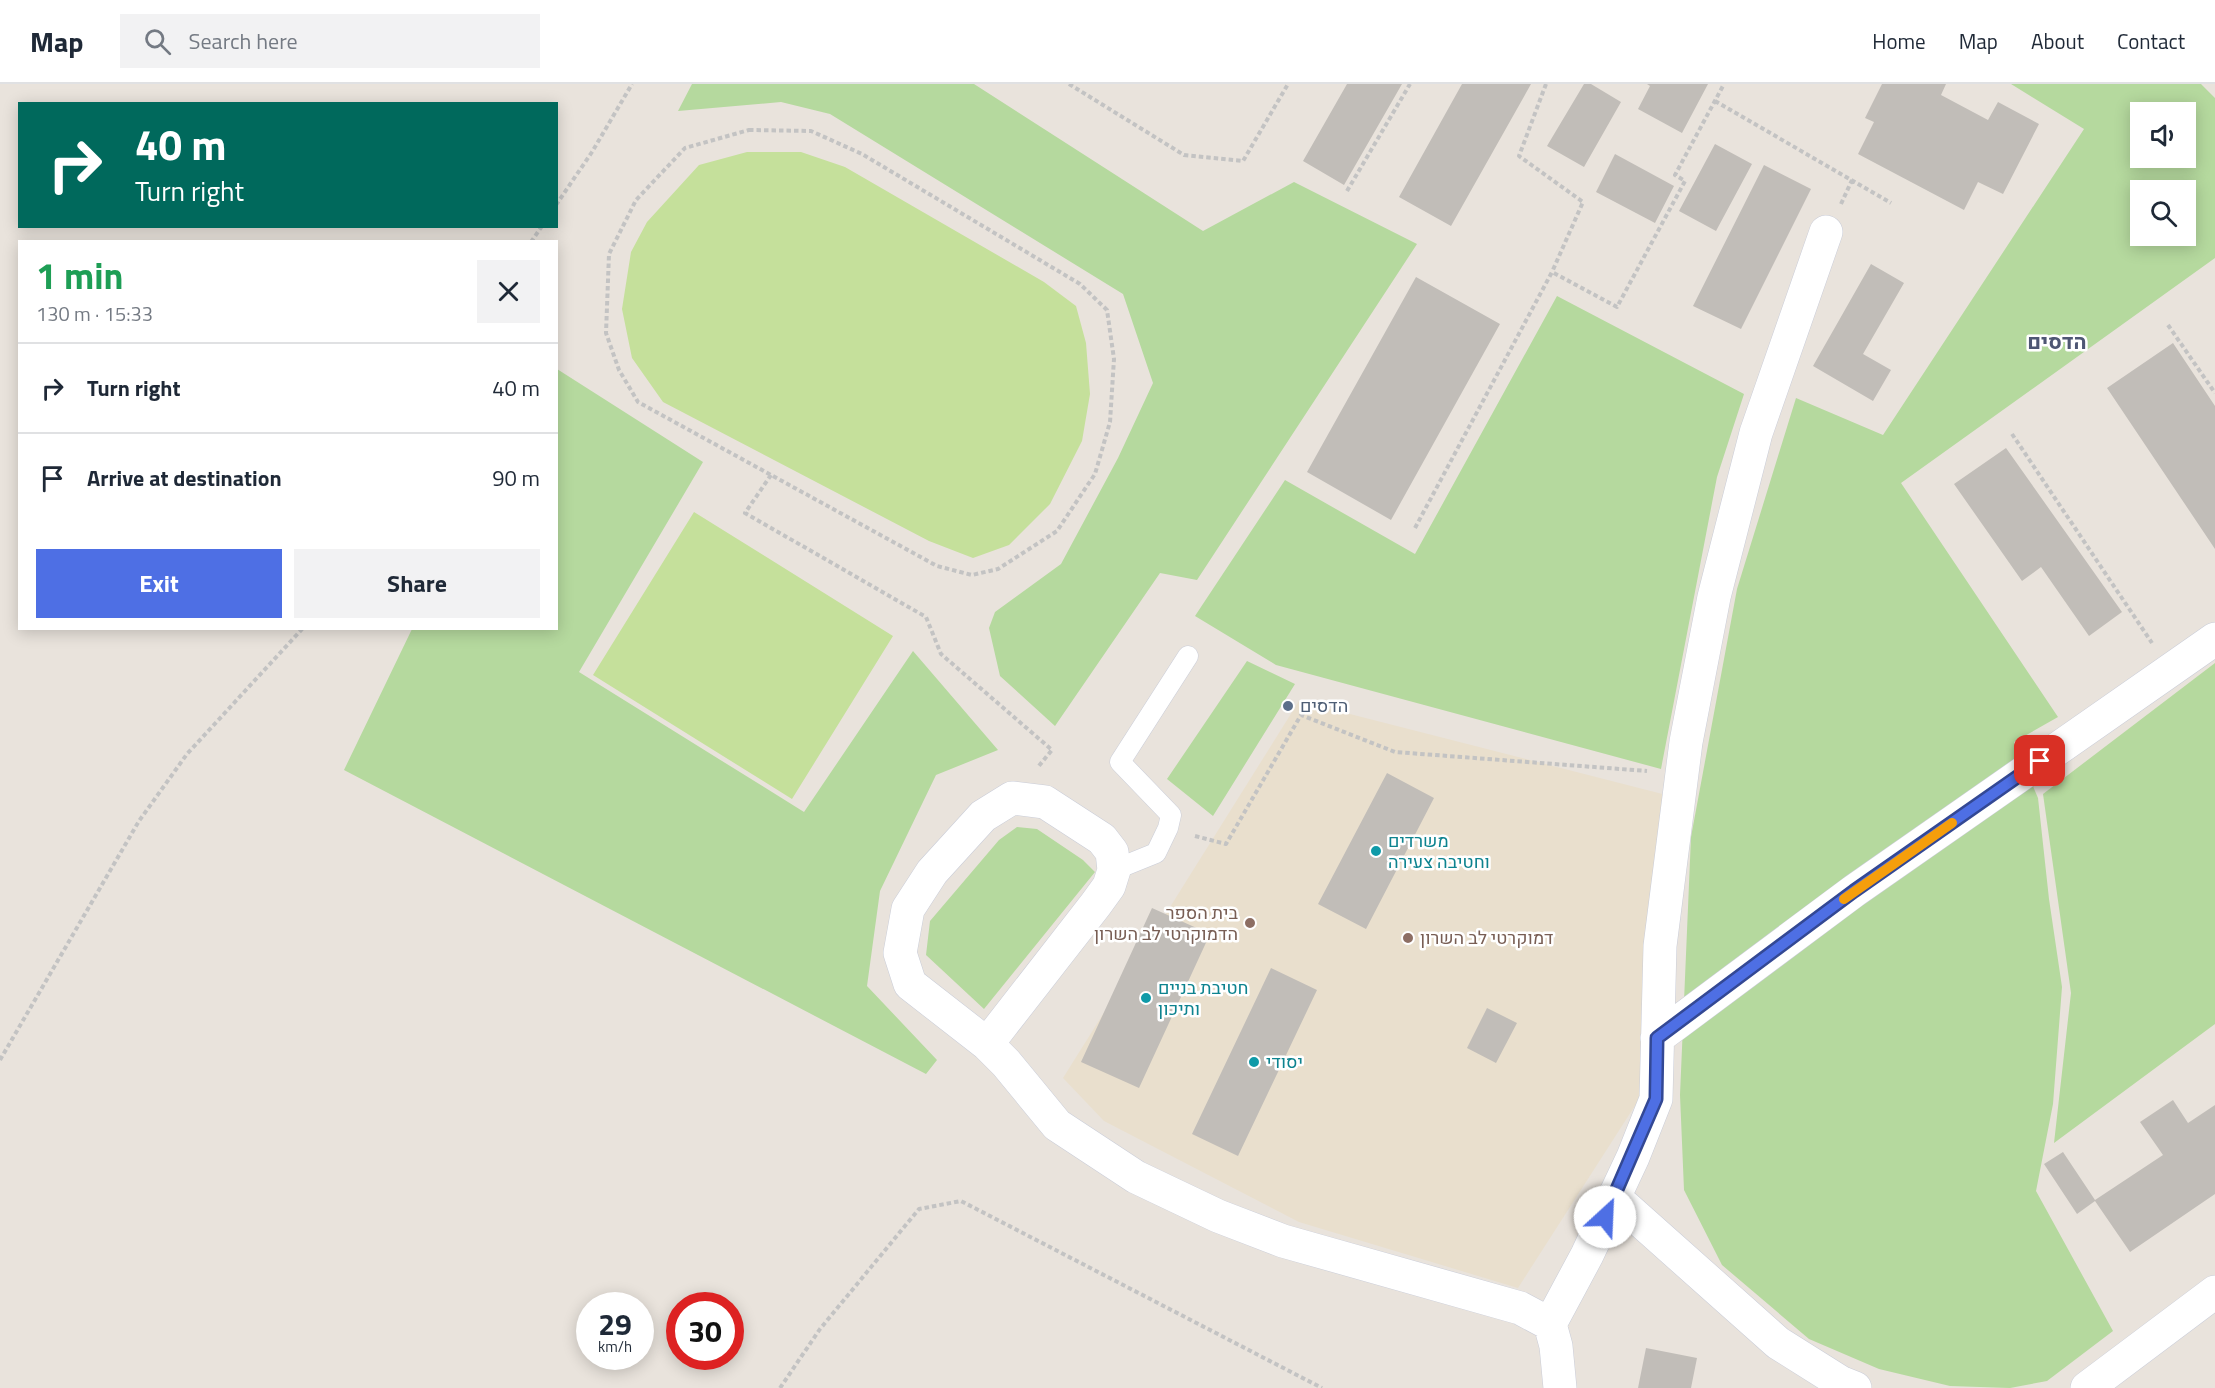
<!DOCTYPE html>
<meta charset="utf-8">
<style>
:root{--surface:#fff;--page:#f2f2f3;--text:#1f2937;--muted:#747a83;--line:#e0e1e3;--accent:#4e6fe4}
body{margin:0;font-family:"Titillium Web",Heebo,sans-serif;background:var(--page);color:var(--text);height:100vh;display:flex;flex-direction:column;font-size:22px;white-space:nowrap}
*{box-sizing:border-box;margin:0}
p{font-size:20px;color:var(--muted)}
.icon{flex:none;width:33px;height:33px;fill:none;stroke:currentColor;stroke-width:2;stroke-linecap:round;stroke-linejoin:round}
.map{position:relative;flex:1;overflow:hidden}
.sheet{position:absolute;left:18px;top:156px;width:540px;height:390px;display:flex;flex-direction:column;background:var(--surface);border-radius:0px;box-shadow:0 3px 15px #0003}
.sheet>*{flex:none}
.banner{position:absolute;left:18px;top:18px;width:540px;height:126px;border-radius:0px;box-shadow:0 3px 15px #0003;background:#00695c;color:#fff;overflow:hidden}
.tools{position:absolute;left:2130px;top:18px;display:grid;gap:12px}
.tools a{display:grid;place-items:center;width:66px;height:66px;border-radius:0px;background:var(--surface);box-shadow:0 3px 15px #0003;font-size:30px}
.speed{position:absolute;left:576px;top:1208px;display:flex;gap:12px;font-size:30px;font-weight:700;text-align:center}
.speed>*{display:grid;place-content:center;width:78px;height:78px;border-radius:50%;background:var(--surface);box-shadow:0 3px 15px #0003;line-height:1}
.speed small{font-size:15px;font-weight:400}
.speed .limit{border:9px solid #d22;background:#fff;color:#111}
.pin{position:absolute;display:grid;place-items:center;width:51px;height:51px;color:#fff;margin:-26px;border-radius:12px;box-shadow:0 3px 9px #0006}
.me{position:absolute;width:66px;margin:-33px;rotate:25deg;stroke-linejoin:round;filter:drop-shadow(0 0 4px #0008)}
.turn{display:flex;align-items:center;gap:21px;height:126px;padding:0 18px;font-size:27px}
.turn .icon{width:78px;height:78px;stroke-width:2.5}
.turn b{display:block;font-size:42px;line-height:51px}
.round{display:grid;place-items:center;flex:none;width:63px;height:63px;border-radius:0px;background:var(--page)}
.head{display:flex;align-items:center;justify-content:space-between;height:102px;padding:0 18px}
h1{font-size:36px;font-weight:700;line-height:45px;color:#1e9e55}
.cta{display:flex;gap:12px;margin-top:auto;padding:12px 18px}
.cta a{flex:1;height:69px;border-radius:0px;background:var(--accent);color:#fff;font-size:24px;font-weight:700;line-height:69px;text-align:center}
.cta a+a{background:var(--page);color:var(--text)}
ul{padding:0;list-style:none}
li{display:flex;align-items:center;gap:18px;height:90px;padding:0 18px;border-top:2px solid var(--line)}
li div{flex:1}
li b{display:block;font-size:22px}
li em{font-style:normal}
header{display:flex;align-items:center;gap:36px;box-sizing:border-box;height:84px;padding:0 30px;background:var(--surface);border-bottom:2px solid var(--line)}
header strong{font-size:28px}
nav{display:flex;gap:33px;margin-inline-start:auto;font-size:21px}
.search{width:420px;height:54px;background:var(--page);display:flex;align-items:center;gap:15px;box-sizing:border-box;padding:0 21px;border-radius:0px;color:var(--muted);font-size:22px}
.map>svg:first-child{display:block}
.education{fill:#e9dfcd}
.green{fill:#b5d99e;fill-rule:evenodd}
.pitch{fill:#c5e09b}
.building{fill:#c1bdb8}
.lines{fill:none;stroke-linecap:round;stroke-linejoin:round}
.service-casing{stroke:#cacdd8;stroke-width:21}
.minor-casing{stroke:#cacdd8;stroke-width:34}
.path{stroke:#c3c3c3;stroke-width:4;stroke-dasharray:4.5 3;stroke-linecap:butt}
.service{stroke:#fff;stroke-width:20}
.minor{stroke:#fff;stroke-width:33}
.route-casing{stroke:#334894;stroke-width:15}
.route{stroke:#4e6fe4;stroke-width:10}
.slow{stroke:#f59e0b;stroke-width:10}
.service-dot{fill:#5c6f8a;stroke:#fff;stroke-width:2}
.culture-dot{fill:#0f9aa8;stroke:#fff;stroke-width:2}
.education-dot{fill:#8d6e63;stroke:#fff;stroke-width:2}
.labels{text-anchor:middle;stroke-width:5;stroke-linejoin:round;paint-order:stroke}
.service-label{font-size:18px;fill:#4e5e75;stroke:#fff;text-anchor:start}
.culture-label{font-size:18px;fill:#0d838f;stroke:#fff;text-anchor:start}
.education-label{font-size:18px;fill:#785e54;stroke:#fff;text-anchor:end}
.quarter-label{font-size:21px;font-weight:bold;fill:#4e5673;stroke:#fff}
</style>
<header>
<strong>Map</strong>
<div class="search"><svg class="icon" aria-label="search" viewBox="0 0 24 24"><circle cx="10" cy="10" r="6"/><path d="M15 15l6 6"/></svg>Search here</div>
<nav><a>Home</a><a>Map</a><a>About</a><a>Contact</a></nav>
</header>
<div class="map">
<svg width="2215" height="1304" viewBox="0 0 2215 1304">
<rect width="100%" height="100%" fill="#e9e3dc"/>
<!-- education -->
<path class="education" d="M 1299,617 L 1682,715 L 1645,1006 L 1518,1204 L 1299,1138 L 1104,1037 L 1063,994 Z"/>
<!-- green -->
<path class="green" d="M 692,0 L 974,0 L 1203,147 L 1294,98 L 1417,160 L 1197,496 L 1160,489 L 1055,642 L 1000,592 L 989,544 L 995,528 L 1061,480 L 1118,374 L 1153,299 L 1123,210 L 830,30 L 781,18 L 678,27 Z
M 2011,0 L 2201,0 L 2215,14 L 2215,174 L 1901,399 L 2058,633 L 2014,658 L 2038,714 L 2049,815 L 2062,903 L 2053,1020 L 2036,1107 L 2113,1247 L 2047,1297 L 2010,1304 L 1950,1302 L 1879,1285 L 1809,1255 L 1722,1181 L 1684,1106 L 1680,1011 L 1691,753 L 1737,505 L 1796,314 L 1883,351 L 2084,45 ZM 2140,28 L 2186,28 L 2186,74 L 2140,74 ZM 2140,106 L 2186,106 L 2186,152 L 2140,152 Z
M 1557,212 L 1744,310 L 1717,393 L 1661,685 L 1276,581 L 1195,532 L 1285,396 L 1415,470 Z
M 557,285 L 703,378 L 579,588 L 804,728 L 913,567 L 998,666 L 936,691 L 880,807 L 867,902 L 937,976 L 926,990 L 344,686 L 412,545 L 556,544 Z
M 1247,577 L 1295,600 L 1213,732 L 1167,695 Z
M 2215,579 L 2215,940 L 2054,1059 L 2071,909 L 2043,710 Z
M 1017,743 L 1037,745 L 1083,776 L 1095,788 L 984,925 L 926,871 L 930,837 L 999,756 Z"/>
<!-- pitch -->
<path class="pitch" d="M 747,68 L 801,68 L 845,83 L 1044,198 L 1076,222 L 1086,259 L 1090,310 L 1082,357 L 1050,420 L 1009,461 L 973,474 L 929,457 L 663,318 L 632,274 L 622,225 L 631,168 L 647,138 L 699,81 Z
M 694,428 L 893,552 L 792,715 L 593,591 Z"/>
<!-- building -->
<path class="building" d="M 1347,0 L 1402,0 L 1344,101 L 1303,77 Z
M 1462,0 L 1531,0 L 1451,142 L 1399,113 Z
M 1584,0 L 1591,0 L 1621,18 L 1584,83 L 1547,62 Z
M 1647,0 L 1708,0 L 1682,49 L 1638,25 L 1650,2 Z
M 1882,0 L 1946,0 L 1941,11 L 1988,36 L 1998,18 L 2039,40 L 2003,110 L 1978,98 L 1964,126 L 1858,70 L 1874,38 L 1865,34 Z
M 1715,60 L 1752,80 L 1716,147 L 1679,127 Z
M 1615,70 L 1674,102 L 1655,139 L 1596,108 Z
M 1764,81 L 1811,105 L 1741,245 L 1693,222 Z
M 1871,180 L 1904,199 L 1863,270 L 1891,286 L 1873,317 L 1813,282 Z
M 1416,193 L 1500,240 L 1391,436 L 1307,388 Z
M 2173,259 L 2215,322 L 2215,465 L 2107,304 Z
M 2006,364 L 2122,528 L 2089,552 L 2041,483 L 2022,497 L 1954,400 Z
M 1387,689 L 1434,714 L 1366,845 L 1318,820 Z
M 1152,824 L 1210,850 L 1139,1004 L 1081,978 Z
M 1271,884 L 1317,906 L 1238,1072 L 1192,1050 Z
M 1487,924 L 1517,939 L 1496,979 L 1467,964 Z
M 2173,1016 L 2188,1039 L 2215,1021 L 2215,1110 L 2130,1168 L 2095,1117 L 2077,1130 L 2044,1080 L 2063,1068 L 2095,1116 L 2163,1071 L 2140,1038 Z
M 1646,1264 L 1697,1274 L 1691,1304 L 1638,1304 Z"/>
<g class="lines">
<defs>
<path id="service" d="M 1114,786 L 1156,769 L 1168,744 L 1171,731 L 1120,678 L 1188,572"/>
<path id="minor" d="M 1657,954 L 1854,807 L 2215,555
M 987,960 L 1096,820 L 1109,802 L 1114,786 L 1112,768 L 1102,755 L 1045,718 L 1012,714 L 983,732 L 932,788 L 908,825 L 900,869 L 910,900 L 987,960 L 1006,979 L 1057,1041 L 1136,1093 L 1218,1132 L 1283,1157 L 1520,1224 L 1550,1240 L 1556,1262 L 1560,1304
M 1614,1113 L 1778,1259 L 1840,1298 L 1855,1304
M 1550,1240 L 1587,1171 L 1633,1073 L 1656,1015 L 1660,862 L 1686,658 L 1714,513 L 1756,349 L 1826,148
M 2087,1304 L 2215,1208"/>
</defs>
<!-- service casing -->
<use href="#service" class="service-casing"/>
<!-- minor casing -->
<use href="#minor" class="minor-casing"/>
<!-- path -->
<path class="path" d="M 1069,0 L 1184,71 L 1243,77 L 1288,0
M 1546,0 L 1519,72 L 1583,118 L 1552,188
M 1715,17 L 1891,119
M 749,46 L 811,47 L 862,70 L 1080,200 L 1107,226 L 1114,275 L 1110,338 L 1095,390 L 1057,447 L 998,485 L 972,491 L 937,482 L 638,318 L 619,286 L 606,249 L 609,170 L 636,116 L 685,64 Z
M 1347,107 L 1410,0
M 1841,120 L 1852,96
M 556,121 L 592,68 L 632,0
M 531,158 L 542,142
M 2168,241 L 2215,309
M 2012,350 L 2152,559
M 771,391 L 745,429 L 926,533 L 941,570 L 1052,666 L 1038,683
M 1415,444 L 1552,188 L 1617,223 L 1685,97 L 1675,91 L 1724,0
M 1195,752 L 1226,760 L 1301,631 L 1395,668 L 1647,687
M 0,976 L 139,737 L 187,670 L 303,544
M 780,1304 L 820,1245 L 919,1125 L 961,1117 L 1322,1304"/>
<!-- service -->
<use href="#service" class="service"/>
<!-- minor -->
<use href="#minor" class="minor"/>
</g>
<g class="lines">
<defs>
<path id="route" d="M 1605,1133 L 1656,1015 L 1657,954 L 1854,807 L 2040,677"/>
</defs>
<!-- route casing -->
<use href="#route" class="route-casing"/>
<!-- route -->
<use href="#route" class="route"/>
<!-- slow -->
<path class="slow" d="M 1844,815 L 1952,739"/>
</g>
<!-- markers -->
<circle class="service-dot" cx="1288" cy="622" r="6"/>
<g class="culture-dot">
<circle cx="1376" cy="767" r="6"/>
<circle cx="1146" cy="914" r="6"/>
<circle cx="1254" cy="978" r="6"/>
</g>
<g class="education-dot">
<circle cx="1250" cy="839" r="6"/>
<circle cx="1408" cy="854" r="6"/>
</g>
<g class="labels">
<!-- service labels -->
<g class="service-label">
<text x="1300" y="628">הדסים</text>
</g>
<!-- culture labels -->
<g class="culture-label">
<text x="1388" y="763">משרדים<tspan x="1388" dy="21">וחטיבה צעירה</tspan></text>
<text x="1158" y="910">חטיבת בניים<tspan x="1158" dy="21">ותיכון</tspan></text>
<text x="1266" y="984">יסודי</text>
</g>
<!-- education labels -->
<g class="education-label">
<text x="1238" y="835">בית הספר<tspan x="1238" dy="21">הדמוקרטי לב השרון</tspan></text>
<text x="1420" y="860" text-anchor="start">דמוקרטי לב השרון</text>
</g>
<!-- quarter labels -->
<g class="quarter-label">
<text x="2057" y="265">הדסים</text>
</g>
</g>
</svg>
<div class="tools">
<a><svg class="icon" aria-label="sound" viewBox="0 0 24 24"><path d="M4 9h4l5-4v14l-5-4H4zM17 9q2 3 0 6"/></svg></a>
<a><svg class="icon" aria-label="search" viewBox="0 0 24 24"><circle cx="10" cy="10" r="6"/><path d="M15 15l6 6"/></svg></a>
</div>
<div class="speed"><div>29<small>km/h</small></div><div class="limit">30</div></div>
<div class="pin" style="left:2040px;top:677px;background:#d93025"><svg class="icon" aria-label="arrive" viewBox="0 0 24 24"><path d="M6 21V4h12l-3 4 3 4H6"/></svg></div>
<svg class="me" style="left:1605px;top:1133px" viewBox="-20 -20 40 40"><circle r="19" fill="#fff"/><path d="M0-13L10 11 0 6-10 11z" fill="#4e6fe4"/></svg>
<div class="banner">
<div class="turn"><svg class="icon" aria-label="right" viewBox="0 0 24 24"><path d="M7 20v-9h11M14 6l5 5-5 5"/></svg><div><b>40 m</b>Turn right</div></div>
</div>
<section class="sheet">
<div class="head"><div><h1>1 min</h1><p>130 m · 15:33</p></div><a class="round"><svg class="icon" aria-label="close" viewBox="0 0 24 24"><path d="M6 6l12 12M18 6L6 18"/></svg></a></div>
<ul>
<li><svg class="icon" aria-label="right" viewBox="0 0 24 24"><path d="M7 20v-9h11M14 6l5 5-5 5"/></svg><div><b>Turn right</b></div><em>40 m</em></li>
<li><svg class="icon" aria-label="arrive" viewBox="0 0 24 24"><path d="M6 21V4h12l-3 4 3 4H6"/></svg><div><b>Arrive at destination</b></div><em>90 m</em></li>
</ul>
<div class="cta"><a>Exit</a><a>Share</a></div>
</section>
</div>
